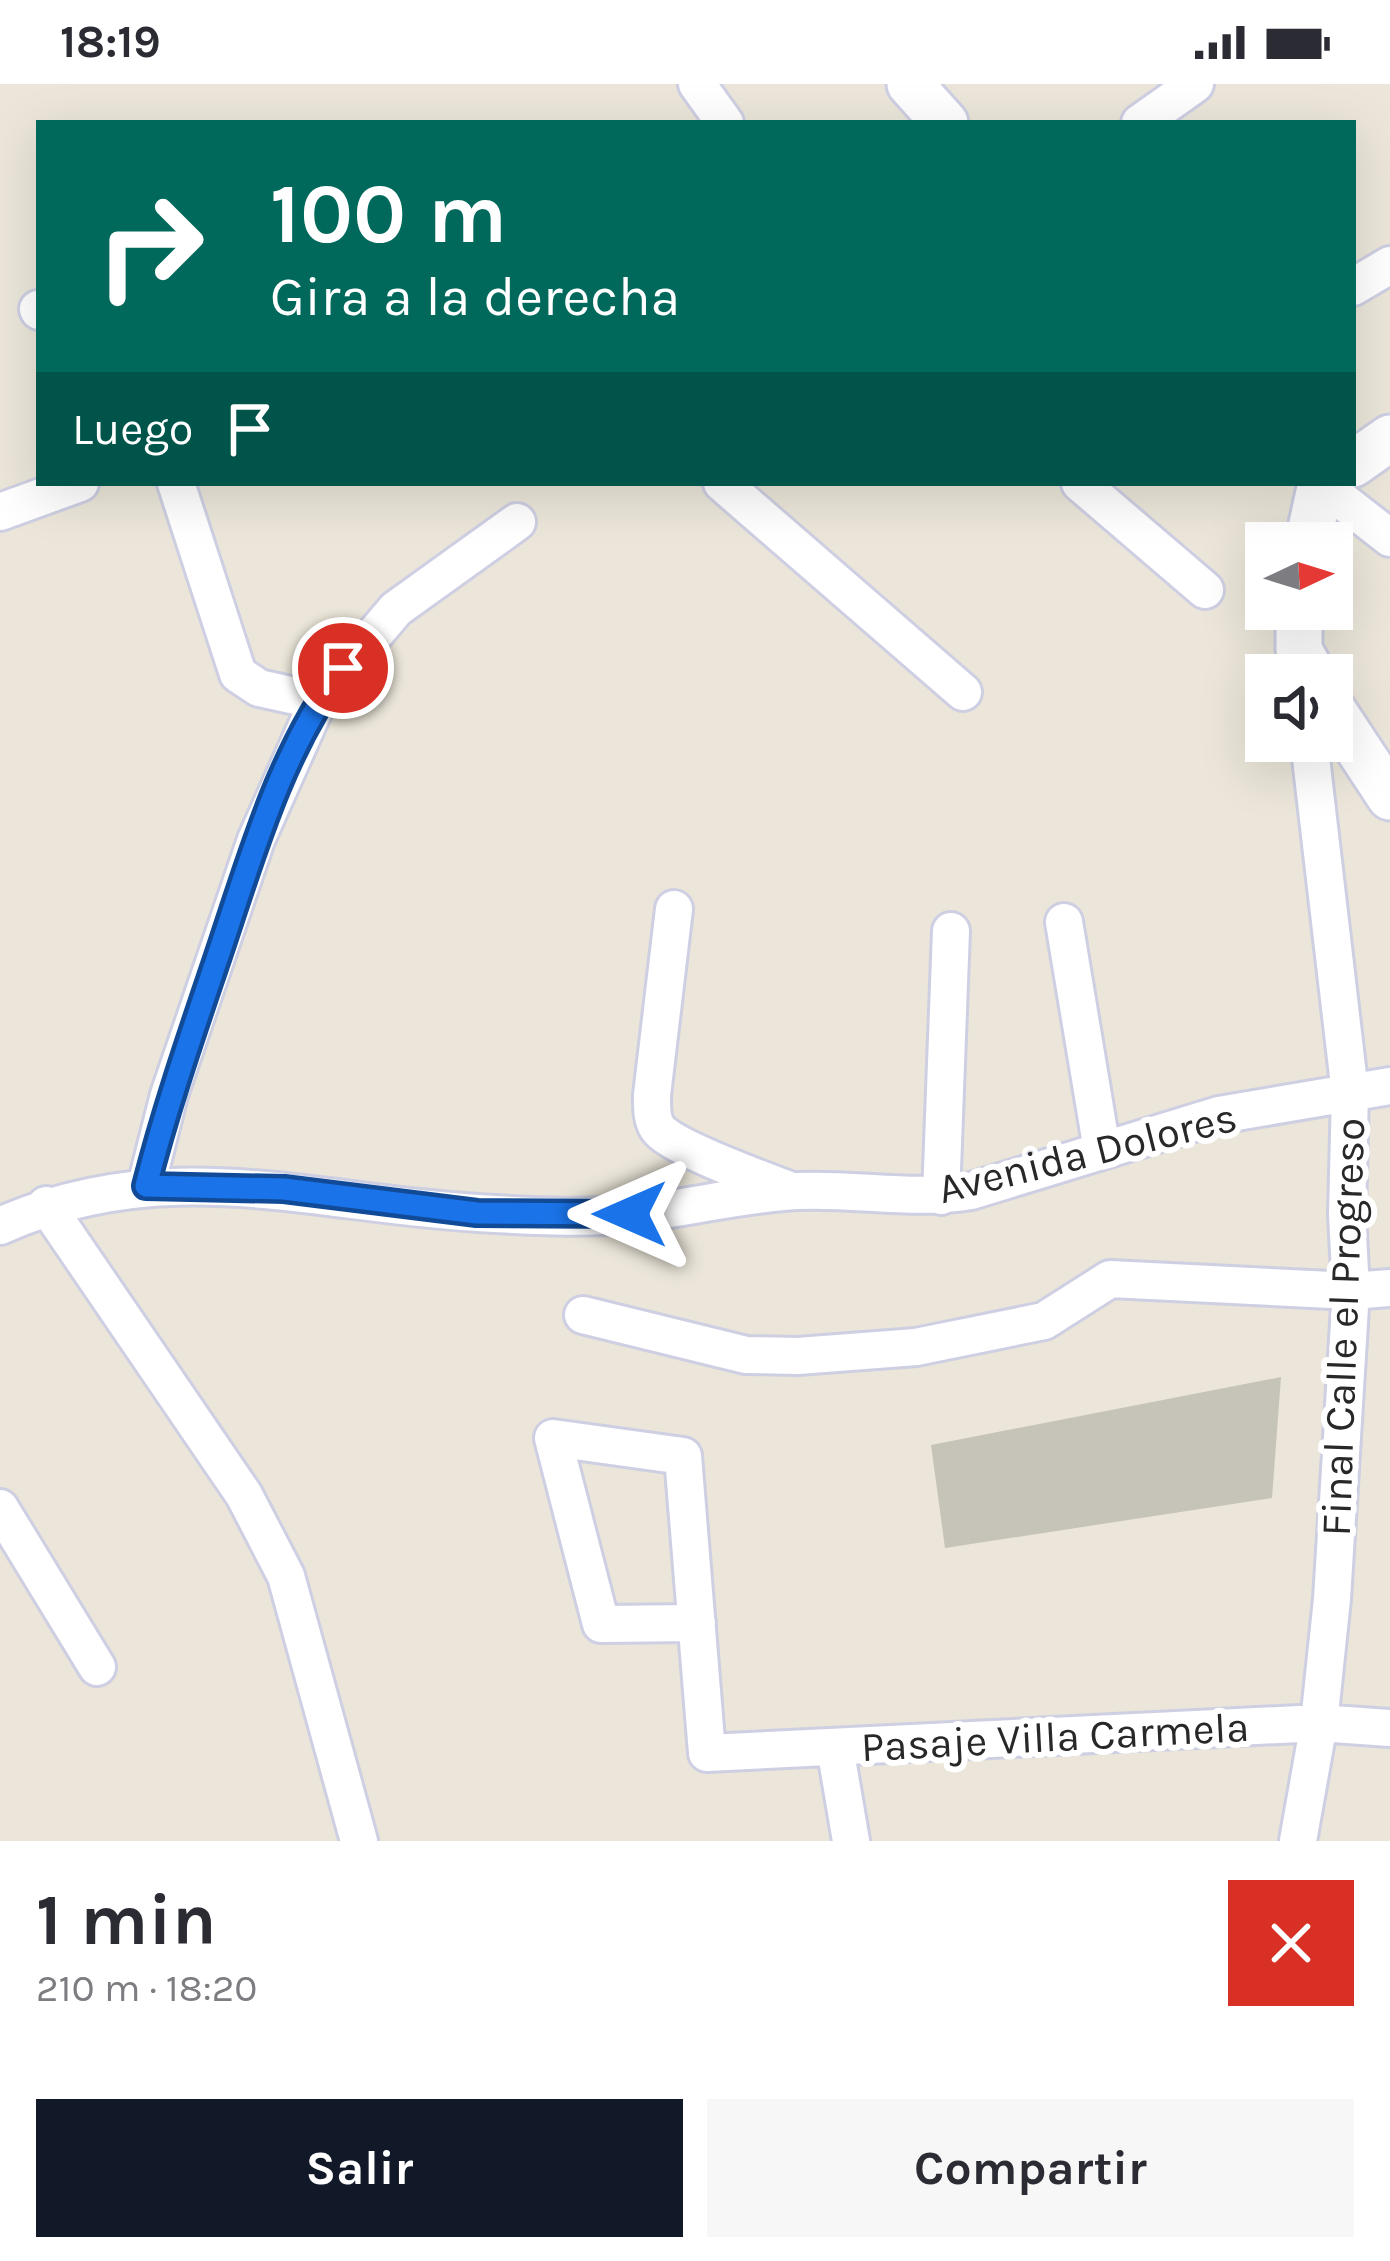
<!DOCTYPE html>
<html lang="es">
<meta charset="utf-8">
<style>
:root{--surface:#fff;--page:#f7f7f7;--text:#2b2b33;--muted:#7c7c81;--accent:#111827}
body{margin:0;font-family:Karla,sans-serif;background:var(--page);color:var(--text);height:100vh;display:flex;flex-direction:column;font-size:45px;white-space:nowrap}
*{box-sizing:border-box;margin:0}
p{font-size:39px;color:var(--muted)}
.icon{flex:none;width:66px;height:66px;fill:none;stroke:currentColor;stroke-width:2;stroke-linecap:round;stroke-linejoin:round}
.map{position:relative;height:1757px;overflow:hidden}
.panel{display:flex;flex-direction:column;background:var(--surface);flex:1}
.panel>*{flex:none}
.hud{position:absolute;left:36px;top:36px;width:1320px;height:366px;border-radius:0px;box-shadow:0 12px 48px #0002;background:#00695c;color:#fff;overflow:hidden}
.needle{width:78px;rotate:86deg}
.fabs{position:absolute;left:1245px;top:438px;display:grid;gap:24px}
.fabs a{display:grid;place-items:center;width:108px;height:108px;border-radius:0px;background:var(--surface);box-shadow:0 12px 48px #0002;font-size:60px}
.pin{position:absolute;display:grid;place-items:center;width:102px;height:102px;color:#fff;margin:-51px;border:6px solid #fff;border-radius:50%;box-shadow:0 3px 12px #0007}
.me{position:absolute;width:132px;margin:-66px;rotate:270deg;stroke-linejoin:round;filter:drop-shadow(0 0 9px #0008)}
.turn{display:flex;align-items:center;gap:42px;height:252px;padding:0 36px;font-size:54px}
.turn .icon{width:156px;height:156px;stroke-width:2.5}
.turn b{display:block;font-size:84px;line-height:102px}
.then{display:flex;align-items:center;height:114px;padding:0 36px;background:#0003;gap:24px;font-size:45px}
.round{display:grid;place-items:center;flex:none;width:126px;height:126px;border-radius:0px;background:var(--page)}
.summary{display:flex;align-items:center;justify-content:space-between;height:204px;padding:0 36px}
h1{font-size:72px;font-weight:700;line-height:90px}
.cta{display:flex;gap:24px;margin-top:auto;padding:24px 36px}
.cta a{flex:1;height:138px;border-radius:0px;background:var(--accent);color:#fff;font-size:48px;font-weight:700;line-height:138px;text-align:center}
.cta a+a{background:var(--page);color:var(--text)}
.status{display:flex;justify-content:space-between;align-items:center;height:84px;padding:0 60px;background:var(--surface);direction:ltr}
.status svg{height:33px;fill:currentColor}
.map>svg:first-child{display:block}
.building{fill:#c6c3b9}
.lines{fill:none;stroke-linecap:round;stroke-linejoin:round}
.minor-casing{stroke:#cecfe2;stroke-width:42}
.tertiary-casing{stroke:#cecfe2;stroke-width:51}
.minor{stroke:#fff;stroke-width:36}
.tertiary{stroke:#fff;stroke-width:45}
.route-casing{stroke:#114b97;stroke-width:30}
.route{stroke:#1a73e8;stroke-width:21}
.labels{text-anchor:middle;stroke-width:12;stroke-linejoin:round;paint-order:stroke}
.street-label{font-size:42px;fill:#282828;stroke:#fff}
</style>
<div class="status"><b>18:19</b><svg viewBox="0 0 49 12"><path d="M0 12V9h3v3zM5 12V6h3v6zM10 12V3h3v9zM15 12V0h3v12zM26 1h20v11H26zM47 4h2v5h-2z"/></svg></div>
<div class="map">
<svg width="1390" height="1757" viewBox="0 0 1390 1757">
<rect width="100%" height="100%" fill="#ebe6d9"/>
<!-- building -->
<path class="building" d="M 1281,1293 L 1272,1414 L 945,1464 L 931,1361 Z"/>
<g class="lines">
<defs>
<path id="minor" d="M 697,0 L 725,39
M 1140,39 L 1195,0
M 1353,203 L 1390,181
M 38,225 L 39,227
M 176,399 L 238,590 L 259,604 L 318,617
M 722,399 L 963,608
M 1080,399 L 1205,506
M 1322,401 L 1390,454
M 0,428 L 80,399
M 674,825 L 652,1011 C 652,1022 651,1038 660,1047 C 679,1066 761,1095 789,1106
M 1064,838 L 1102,1066
M 146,1102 L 169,1011 L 256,756 L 318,617 L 396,525 L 517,438
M 941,1112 L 951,847
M 46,1121 L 244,1411 L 286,1492 L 359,1757
M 0,1142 C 165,1068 310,1119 478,1129 C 528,1132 584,1135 634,1130 C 688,1124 743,1110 797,1107 C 855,1104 914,1117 971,1107 L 1219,1031 L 1390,1002
M 583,1231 L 746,1271 L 798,1272 L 916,1263 L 1044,1237 L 1110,1195 L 1351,1207 L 1390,1204
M 0,1424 L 97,1583
M 697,1539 L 601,1540 L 553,1354 L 683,1372 L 707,1669 L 1319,1639 L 1390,1644
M 835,1663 L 851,1757
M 1298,1757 L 1319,1639 L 1332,1515 L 1351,1207 L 1347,1131 L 1350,1009 L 1309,657"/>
<path id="tertiary" d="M 910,0 L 945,39
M 1353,380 L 1390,354
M 1308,459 L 1321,399
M 1299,525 L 1299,566 L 1313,591
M 1332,625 L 1390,713"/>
</defs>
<!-- minor casing -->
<use href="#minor" class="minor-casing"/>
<!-- tertiary casing -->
<use href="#tertiary" class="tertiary-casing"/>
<!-- minor -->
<use href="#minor" class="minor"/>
<!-- tertiary -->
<use href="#tertiary" class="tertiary"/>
</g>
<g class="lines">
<defs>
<path id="route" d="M 343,584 C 280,668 251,774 218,872 C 192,949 166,1024 146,1102 L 284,1105 L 477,1129 L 630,1130"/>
</defs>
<!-- route casing -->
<use href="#route" class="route-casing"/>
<!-- route -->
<use href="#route" class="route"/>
</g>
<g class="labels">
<!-- street labels -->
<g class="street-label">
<text transform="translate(1087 1068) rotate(-14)" y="15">Avenida Dolores</text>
<text transform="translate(1342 1243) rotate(-88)" y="15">Final Calle el Progreso</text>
<text transform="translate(1055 1652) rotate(-3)" y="15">Pasaje Villa Carmela</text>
</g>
</g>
</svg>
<div class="fabs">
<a><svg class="needle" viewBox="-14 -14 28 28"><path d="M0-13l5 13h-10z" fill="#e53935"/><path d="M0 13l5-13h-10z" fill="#7c7c81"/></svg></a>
<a><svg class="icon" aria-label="sound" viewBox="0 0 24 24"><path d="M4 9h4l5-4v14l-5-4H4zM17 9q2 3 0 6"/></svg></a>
</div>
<div class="pin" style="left:343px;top:584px;background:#d93025"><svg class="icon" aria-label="arrive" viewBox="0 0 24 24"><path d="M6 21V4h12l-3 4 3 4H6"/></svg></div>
<svg class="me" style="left:630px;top:1130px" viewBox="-20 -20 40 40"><path d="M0-17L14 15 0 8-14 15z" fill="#1a73e8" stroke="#fff" stroke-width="4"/></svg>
<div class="hud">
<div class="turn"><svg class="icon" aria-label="right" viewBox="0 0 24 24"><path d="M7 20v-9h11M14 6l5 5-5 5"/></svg><div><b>100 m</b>Gira a la derecha</div></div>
<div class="then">Luego<svg class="icon" aria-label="arrive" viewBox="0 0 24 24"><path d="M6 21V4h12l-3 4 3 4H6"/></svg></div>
</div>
</div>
<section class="panel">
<div class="summary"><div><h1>1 min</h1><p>210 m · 18:20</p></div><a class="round" style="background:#d93025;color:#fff"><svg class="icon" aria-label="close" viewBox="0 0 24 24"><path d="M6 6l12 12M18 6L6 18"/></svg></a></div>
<div class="cta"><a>Salir</a><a>Compartir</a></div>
</section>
